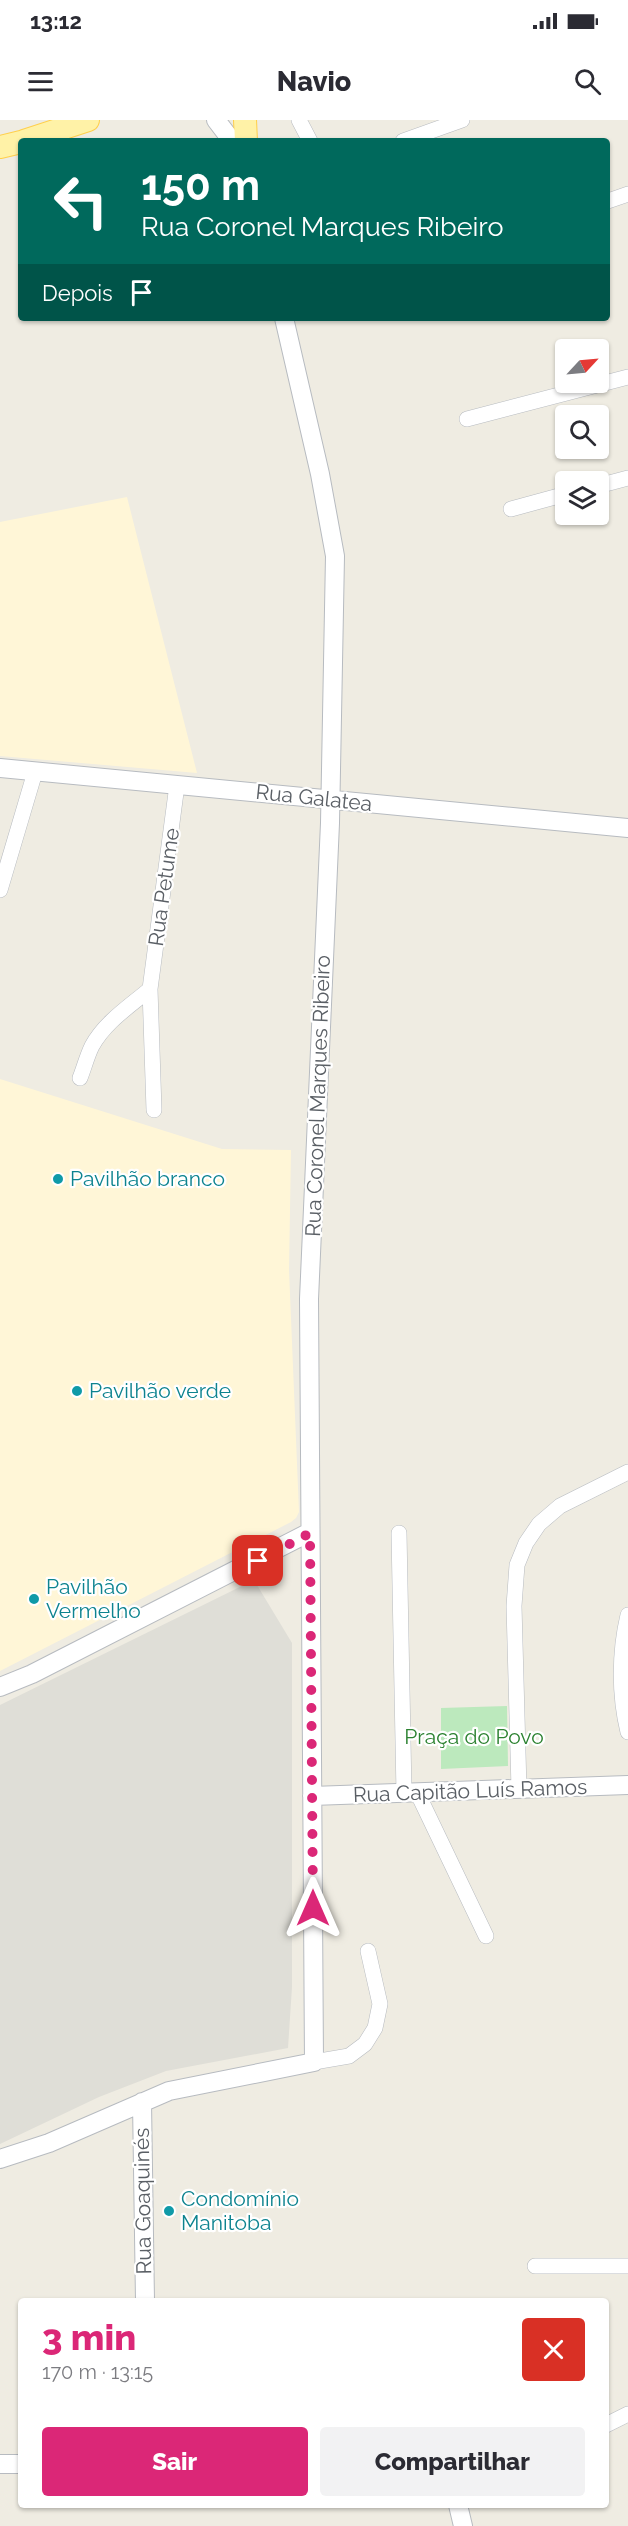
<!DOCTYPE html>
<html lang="pt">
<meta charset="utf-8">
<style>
:root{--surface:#fff;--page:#f2f2f3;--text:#2b2b33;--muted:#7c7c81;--accent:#db2777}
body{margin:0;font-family:Raleway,sans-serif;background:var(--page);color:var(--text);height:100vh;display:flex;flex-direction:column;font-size:22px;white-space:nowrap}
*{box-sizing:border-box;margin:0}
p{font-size:20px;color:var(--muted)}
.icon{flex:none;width:33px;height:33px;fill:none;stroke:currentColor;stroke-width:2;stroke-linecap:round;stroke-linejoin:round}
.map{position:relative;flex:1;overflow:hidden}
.panel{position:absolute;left:18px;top:2178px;width:591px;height:210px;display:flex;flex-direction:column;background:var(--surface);border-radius:6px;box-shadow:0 2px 4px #0004}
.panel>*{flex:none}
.guide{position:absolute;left:18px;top:18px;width:592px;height:183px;border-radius:6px;box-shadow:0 2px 4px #0004;background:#00695c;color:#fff;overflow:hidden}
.needle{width:39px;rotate:64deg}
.tools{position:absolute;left:555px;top:219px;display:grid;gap:12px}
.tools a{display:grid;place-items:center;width:54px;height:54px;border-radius:6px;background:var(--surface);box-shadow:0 2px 4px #0004;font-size:30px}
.pin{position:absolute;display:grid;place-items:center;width:51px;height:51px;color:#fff;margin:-26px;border-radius:12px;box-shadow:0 3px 9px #0006}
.me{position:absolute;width:66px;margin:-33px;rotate:0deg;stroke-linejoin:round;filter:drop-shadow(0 0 4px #0008)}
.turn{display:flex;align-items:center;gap:21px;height:126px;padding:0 24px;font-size:27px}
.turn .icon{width:78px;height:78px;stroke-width:2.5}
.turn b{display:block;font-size:42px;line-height:51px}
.then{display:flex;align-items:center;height:57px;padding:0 24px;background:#0003;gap:12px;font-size:22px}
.round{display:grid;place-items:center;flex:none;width:63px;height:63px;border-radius:6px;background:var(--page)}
.summary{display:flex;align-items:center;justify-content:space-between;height:102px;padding:0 24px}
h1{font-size:36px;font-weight:800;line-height:45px;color:var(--accent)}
.action{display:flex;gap:12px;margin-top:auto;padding:12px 24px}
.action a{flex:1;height:69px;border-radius:6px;background:var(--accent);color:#fff;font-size:24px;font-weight:800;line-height:69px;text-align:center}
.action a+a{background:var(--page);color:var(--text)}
.status{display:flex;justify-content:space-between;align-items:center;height:42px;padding:0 30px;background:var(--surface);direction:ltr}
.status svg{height:16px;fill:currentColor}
header{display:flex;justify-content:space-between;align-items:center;height:78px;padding:0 24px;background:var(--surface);font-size:27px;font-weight:800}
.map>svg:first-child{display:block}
.commercial{fill:#fff6d7}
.industrial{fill:#dfded7}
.green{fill:#bce9bd}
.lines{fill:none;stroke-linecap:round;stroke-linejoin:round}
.minor-casing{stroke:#b7bbc0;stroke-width:16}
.tertiary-casing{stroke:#b7bbc0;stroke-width:20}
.primary-casing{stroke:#ffcf4b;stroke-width:24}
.minor{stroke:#fff;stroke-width:15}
.tertiary{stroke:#fff;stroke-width:18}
.primary{stroke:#fff2a7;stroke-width:22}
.route{stroke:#db2777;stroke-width:10;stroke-dasharray:0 18}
.culture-dot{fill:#0f9aa8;stroke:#fff;stroke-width:2}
.labels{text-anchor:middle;stroke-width:4.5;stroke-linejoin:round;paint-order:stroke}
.street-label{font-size:21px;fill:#5a5f65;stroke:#fff}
.culture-label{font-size:21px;fill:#0d838f;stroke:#fff;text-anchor:start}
.park-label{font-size:21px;fill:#2c8231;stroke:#fff}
</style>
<div class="status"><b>13:12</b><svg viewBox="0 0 49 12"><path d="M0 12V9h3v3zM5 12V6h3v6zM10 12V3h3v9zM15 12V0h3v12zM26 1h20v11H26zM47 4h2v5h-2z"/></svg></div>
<header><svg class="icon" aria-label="menu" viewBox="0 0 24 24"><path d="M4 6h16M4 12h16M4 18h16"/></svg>Navio<svg class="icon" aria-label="search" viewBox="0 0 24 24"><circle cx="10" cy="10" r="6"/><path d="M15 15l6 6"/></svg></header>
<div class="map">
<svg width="628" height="2406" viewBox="0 0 628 2406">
<rect width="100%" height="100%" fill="#efece2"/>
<!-- commercial -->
<path class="commercial" d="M 127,377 L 197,653 L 0,636 L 0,402 Z
M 0,959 L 222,1029 L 291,1030 L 289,1150 L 299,1392 L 296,1398 L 291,1402 L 0,1551 Z"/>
<!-- industrial -->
<path class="industrial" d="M 254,1460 L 292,1523 L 292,1867 L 288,1928 L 166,1951 L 99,1977 L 0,2024 L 0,1585 Z"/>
<!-- green -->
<path class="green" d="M 507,1586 L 508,1646 L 441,1649 L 441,1588 Z"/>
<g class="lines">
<defs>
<path id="minor" d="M 299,0 L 310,21
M 403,21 L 462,0
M 608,81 L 628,74
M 467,299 L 628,257
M 598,366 L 628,358
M 511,389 L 566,374
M 0,770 L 35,652
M 150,869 L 154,990
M 80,958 C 84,948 87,936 92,926 C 105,902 130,886 150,869 L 177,665
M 399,1413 L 404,1673
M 628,1495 C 619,1533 619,1575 628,1612
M 519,1669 L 514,1486 L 517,1445 L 526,1423 L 539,1404 L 560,1386 L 628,1352
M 417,1672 L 486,1816
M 314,1942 L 349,1936 L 365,1924 L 375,1908 L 380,1884 L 368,1831
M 535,2146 L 628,2146
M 606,2305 L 628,2294"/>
<path id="tertiary" d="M 216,0 L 232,21
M 0,648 L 628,708
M 0,1567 L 32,1554 L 310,1412
M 312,1676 L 628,1665
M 142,1982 L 145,2181
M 0,2039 L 49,2023 L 169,1971 L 314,1942 L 309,1179 L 330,703 L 335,436 L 320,354 L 284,198
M 0,2344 L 21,2344
M 458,2385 L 463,2406"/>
<path id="primary" d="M 245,0 L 246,21
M 24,21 L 88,0
M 0,27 L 21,22"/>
</defs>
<!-- minor casing -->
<use href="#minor" class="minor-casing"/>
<!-- tertiary casing -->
<use href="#tertiary" class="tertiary-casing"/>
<!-- primary casing -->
<use href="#primary" class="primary-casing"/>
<!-- minor -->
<use href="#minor" class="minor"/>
<!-- tertiary -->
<use href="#tertiary" class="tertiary"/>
<!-- primary -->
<use href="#primary" class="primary"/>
</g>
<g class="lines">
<!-- route -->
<path class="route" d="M 258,1441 L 310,1413 L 313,1788"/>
</g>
<!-- markers -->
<g class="culture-dot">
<circle cx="58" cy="1059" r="6"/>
<circle cx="77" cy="1271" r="6"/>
<circle cx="34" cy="1479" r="6"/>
<circle cx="169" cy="2091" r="6"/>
</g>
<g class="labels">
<!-- street labels -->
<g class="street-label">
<text transform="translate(314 678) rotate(6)" y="7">Rua Galatea</text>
<text transform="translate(164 767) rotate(-82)" y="7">Rua Petume</text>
<text transform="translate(318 976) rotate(-88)" y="7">Rua Coronel Marques Ribeiro</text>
<text transform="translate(470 1671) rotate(-2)" y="7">Rua Capitão Luís Ramos</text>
<text transform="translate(143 2081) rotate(-91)" y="7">Rua Goaquinés</text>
</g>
<!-- culture labels -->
<g class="culture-label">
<text x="70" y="1066">Pavilhão branco</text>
<text x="89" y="1278">Pavilhão verde</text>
<text x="46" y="1474">Pavilhão<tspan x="46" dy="24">Vermelho</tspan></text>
<text x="181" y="2086">Condomínio<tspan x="181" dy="24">Manitoba</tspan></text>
</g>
<!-- park labels -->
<g class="park-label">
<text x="474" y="1624">Praça do Povo</text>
</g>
</g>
</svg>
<div class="tools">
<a><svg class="needle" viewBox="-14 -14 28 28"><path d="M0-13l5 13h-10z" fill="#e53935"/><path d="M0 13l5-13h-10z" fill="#7c7c81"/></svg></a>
<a><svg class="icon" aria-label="search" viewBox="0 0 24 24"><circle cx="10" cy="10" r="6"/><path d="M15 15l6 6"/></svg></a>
<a><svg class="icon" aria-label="layers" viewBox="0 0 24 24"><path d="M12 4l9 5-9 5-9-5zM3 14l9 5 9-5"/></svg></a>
</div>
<div class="pin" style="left:258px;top:1441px;background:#d93025"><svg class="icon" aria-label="arrive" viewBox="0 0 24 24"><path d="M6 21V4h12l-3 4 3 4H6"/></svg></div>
<svg class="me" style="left:313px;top:1788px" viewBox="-20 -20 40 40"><path d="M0-17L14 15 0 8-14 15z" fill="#db2777" stroke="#fff" stroke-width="4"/></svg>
<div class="guide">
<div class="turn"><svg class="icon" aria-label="left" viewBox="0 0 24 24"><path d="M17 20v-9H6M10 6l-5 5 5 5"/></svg><div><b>150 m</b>Rua Coronel Marques Ribeiro</div></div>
<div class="then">Depois<svg class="icon" aria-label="arrive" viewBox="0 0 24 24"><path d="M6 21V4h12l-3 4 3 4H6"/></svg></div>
</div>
<section class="panel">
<div class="summary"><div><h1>3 min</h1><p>170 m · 13:15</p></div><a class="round" style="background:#d93025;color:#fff"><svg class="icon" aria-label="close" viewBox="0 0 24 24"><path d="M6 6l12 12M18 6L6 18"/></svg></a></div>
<div class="action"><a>Sair</a><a>Compartilhar</a></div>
</section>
</div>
